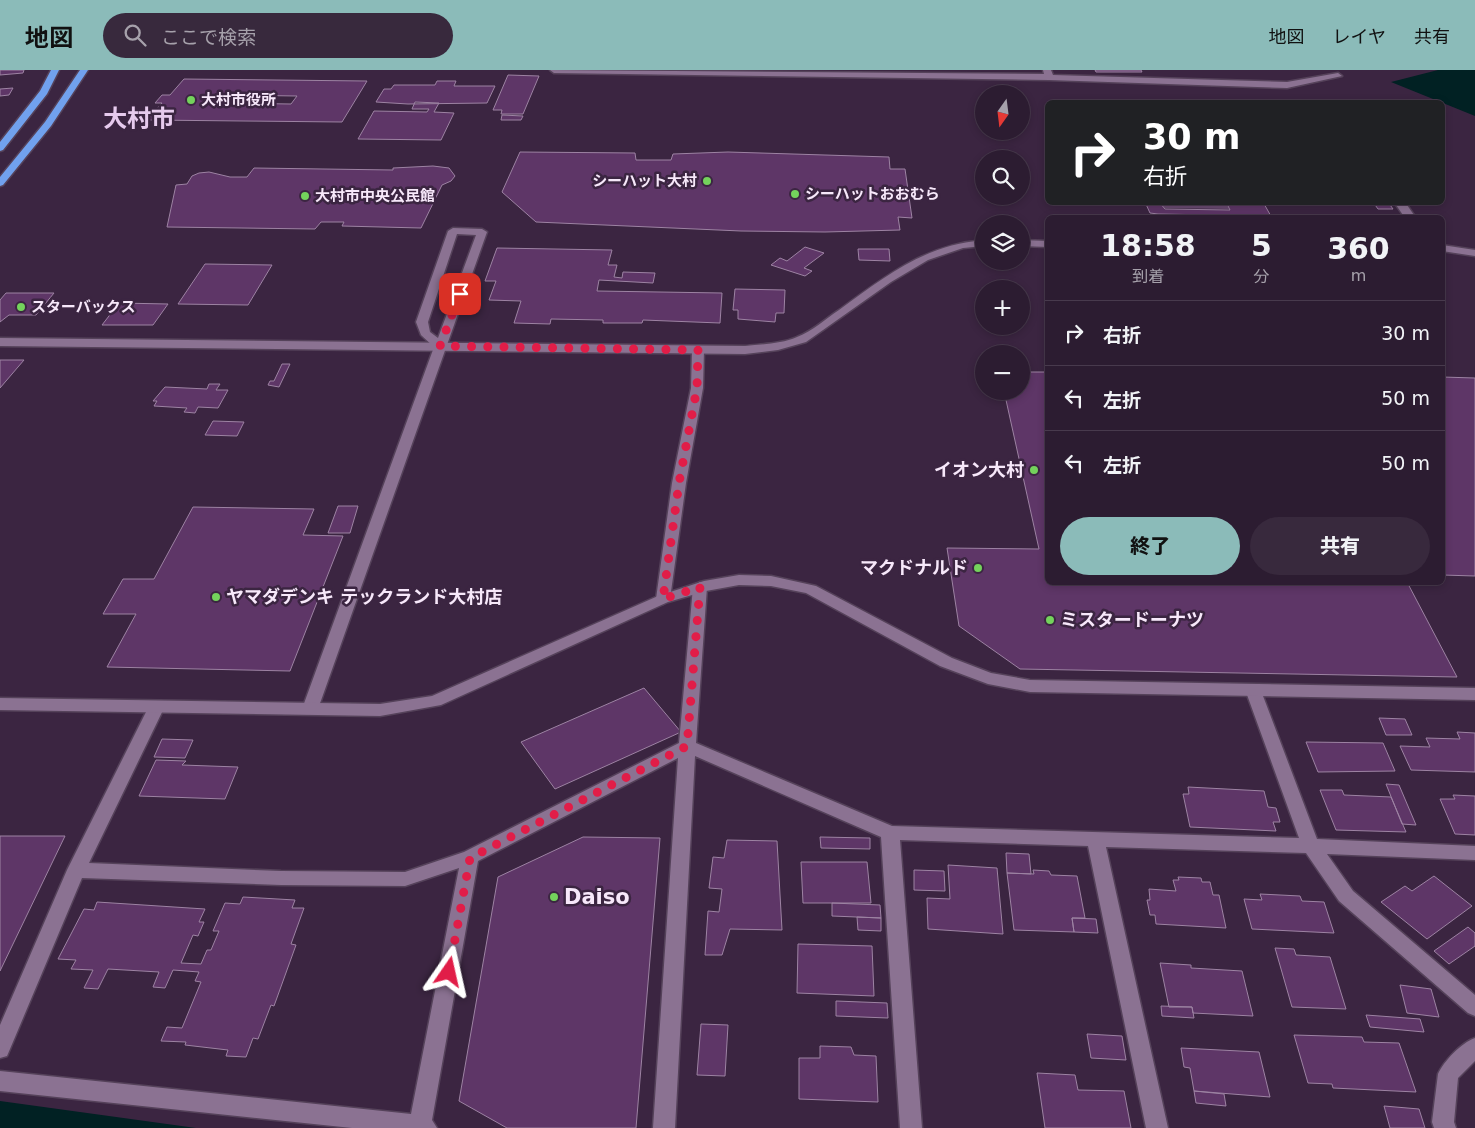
<!DOCTYPE html>
<html lang="ja">
<meta charset="utf-8">
<style>
:root{--surface:#2c1c31;--page:#38293d;--text:#f1f3f6;--muted:#a6a1ab;--line:#483a4d;--accent:#8bbbb9}
body{margin:0;font-family:"DejaVu Sans","Noto Sans JP",sans-serif;background:var(--page);color:var(--text);height:100vh;display:flex;flex-direction:column;font-size:19px;white-space:nowrap}
*{box-sizing:border-box;margin:0}
p{font-size:16px;color:var(--muted)}
.icon{flex:none;width:28px;height:28px;fill:none;stroke:currentColor;stroke-width:2;stroke-linecap:round;stroke-linejoin:round}
.map{position:relative;flex:1;overflow:hidden}
.drawer{position:absolute;left:1045px;top:145px;width:400px;height:370px;display:flex;flex-direction:column;background:var(--surface);border-radius:8px;box-shadow:0 2px 8px #0003,0 0 0 1px var(--line)}
.drawer>*{flex:none}
.guide{position:absolute;left:1045px;top:30px;width:400px;height:105px;border-radius:8px;box-shadow:0 2px 8px #0003,0 0 0 1px var(--line);background:#202124;color:#fff;overflow:hidden}
.needle{width:32px;rotate:194deg}
.tools{position:absolute;left:975px;top:15px;display:grid;gap:10px}
.tools a{display:grid;place-items:center;width:55px;height:55px;border-radius:50%;background:var(--surface);box-shadow:0 2px 8px #0003,0 0 0 1px var(--line);font-size:25px}
.pin{position:absolute;display:grid;place-items:center;width:42px;height:42px;color:#fff;margin:-21px;border-radius:10px;box-shadow:0 2px 8px #0006}
.me{position:absolute;width:55px;margin:-28px;rotate:11deg;stroke-linejoin:round;filter:drop-shadow(0 0 4px #0008)}
.turn{display:flex;align-items:center;gap:18px;height:105px;padding:0 15px;font-size:22px}
.turn .icon{width:65px;height:65px;stroke-width:2.5}
.turn b{display:block;font-size:35px;line-height:42px}
.eta{display:flex;justify-content:space-evenly;align-items:center;height:85px;text-align:center}
.eta b{font-size:30px;font-weight:800;line-height:35px}
.button{display:flex;gap:10px;margin-top:auto;padding:10px 15px}
.button a{flex:1;height:58px;border-radius:30px;background:var(--accent);color:#111;font-size:20px;font-weight:800;line-height:58px;text-align:center}
.button a+a{background:var(--page);color:var(--text)}
ul{padding:0;list-style:none}
li{display:flex;align-items:center;gap:15px;height:65px;padding:0 15px;border-top:1px solid var(--line)}
li div{flex:1}
li b{display:block;font-size:19px}
li em{font-style:normal}
header{display:flex;align-items:center;gap:30px;box-sizing:border-box;height:70px;padding:0 25px;background:var(--accent);color:#111}
header strong{font-size:24px}
nav{display:flex;gap:28px;margin-inline-start:auto;font-size:18px}
.search{width:350px;height:45px;background:var(--page);display:flex;align-items:center;gap:12px;box-sizing:border-box;padding:0 18px;border-radius:28px;color:var(--muted);font-size:19px}
.map>svg:first-child{display:block}
.green{fill:#6a4a72}
.water{fill:#012123}
.building{fill:#5e3667;stroke:#9d83a3;fill-rule:evenodd}
.lines{fill:none;stroke-linecap:round;stroke-linejoin:round}
.street-casing{stroke:#55425a;stroke-width:3}
.secondary-casing{stroke:#55425a;stroke-width:3}
.highway-casing{stroke:#55425a;stroke-width:3}
.street{fill:#8b7292;fill-rule:evenodd}
.secondary{fill:#8b7292;fill-rule:evenodd}
.highway{fill:#71a1ee;fill-rule:evenodd}
.route{stroke:#e11d48;stroke-width:9;stroke-dasharray:0 16.2}
.poi-dot{fill:#74d25c;stroke:#3b2541;stroke-width:2}
.labels{text-anchor:middle;stroke-width:5;stroke-linejoin:round;paint-order:stroke}
.far-poi-label{font-size:15px;font-weight:bold;fill:#f7e8fa;stroke:#3b2541;text-anchor:start}
.poi-label{font-size:18px;font-weight:bold;fill:#f7e8fa;stroke:#3b2541;text-anchor:end}
.near-poi-label{font-size:21px;font-weight:bold;fill:#f7e8fa;stroke:#3b2541;text-anchor:start}
.far-town-label{font-size:24px;font-weight:bold;fill:#e6caed;stroke:#3b2541}
</style>
<header>
<strong>地図</strong>
<div class="search"><svg class="icon" aria-label="search" viewBox="0 0 24 24"><circle cx="10" cy="10" r="6"/><path d="M15 15l6 6"/></svg>ここで検索</div>
<nav><a>地図</a><a>レイヤ</a><a>共有</a></nav>
</header>
<div class="map">
<svg width="1475" height="1058" viewBox="0 0 1475 1058">
<rect width="100%" height="100%" fill="#3b2541"/>
<!-- green -->
<path class="green" d="M 1159,133 L 1226,133 L 1229,139 L 1162,138 Z"/>
<!-- water -->
<path class="water" d="M 1438,0 L 1475,0 L 1475,46 L 1391,12 Z
M 0,1031 L 196,1058 L 0,1058 Z"/>
<!-- building -->
<path class="building" d="M 0,0 L 24,0 L 23,3 L 0,5 Z
M 1095,0 L 1141,0 L 1142,2 L 1096,2 Z
M 508,5 L 539,6 L 523,44 L 501,44 L 502,40 L 493,40 Z
M 184,9 L 367,11 L 342,52 L 147,50 L 162,33 L 155,33 L 162,25 L 170,25 ZM 228,25 L 297,26 L 291,34 L 222,33 Z
M 437,11 L 456,11 L 454,16 L 495,16 L 487,33 L 408,34 L 376,32 L 384,19 L 391,19 L 394,15 L 435,15 Z
M 13,18 L 9,25 L 0,26 L 0,19 Z
M 415,32 L 439,33 L 434,42 L 454,43 L 441,70 L 358,69 L 374,41 L 427,42 L 429,39 L 412,39 Z
M 502,45 L 523,46 L 521,50 L 501,50 Z
M 520,82 L 635,83 L 636,90 L 671,90 L 673,84 L 728,82 L 889,87 L 890,99 L 905,99 L 912,148 L 898,147 L 900,160 L 825,162 L 741,161 L 536,152 L 502,122 Z
M 433,96 L 449,98 L 455,106 L 451,111 L 442,115 L 421,158 L 342,156 L 344,152 L 321,152 L 315,159 L 167,157 L 176,115 L 187,114 L 192,106 L 199,103 L 209,102 L 230,107 L 247,107 L 254,98 L 393,100 L 393,98 Z
M 1145,132 L 1159,132 L 1165,139 L 1230,140 L 1226,132 L 1263,132 L 1272,148 L 1215,148 L 1214,145 L 1158,144 L 1150,143 Z
M 1373,132 L 1388,132 L 1393,139 L 1378,139 Z
M 805,177 L 824,183 L 804,198 L 812,201 L 805,206 L 771,195 L 780,188 L 787,191 Z
M 497,178 L 612,180 L 608,195 L 617,195 L 614,207 L 622,208 L 623,202 L 655,203 L 653,213 L 599,210 L 597,221 L 722,223 L 720,253 L 643,250 L 642,253 L 603,253 L 603,250 L 551,249 L 550,254 L 514,253 L 521,231 L 489,230 L 496,211 L 485,211 Z
M 858,179 L 889,179 L 890,191 L 859,190 Z
M 205,194 L 272,195 L 248,235 L 178,234 Z
M 735,219 L 785,220 L 784,243 L 776,243 L 775,252 L 738,249 L 738,240 L 733,240 Z
M 6,223 L 54,223 L 36,245 L 9,245 L 0,252 L 0,230 Z
M 119,233 L 168,234 L 153,255 L 102,255 Z
M 0,290 L 24,290 L 0,318 Z
M 282,294 L 290,294 L 279,317 L 268,315 L 270,311 L 274,311 Z
M 1021,302 L 1048,302 L 1048,512 L 1407,512 L 1457,607 L 1020,599 L 959,556 L 947,478 L 1039,479 L 1004,321 L 1021,321 Z
M 1442,307 L 1475,308 L 1475,506 L 1442,505 Z
M 209,314 L 220,314 L 216,320 L 228,320 L 218,338 L 198,337 L 195,343 L 184,342 L 187,338 L 154,336 L 157,331 L 153,331 L 165,317 L 207,319 Z
M 213,351 L 244,352 L 237,366 L 205,365 Z
M 338,436 L 358,436 L 350,463 L 328,463 Z
M 193,437 L 314,439 L 303,465 L 343,466 L 290,601 L 107,597 L 136,544 L 103,544 L 123,509 L 154,509 Z
M 644,618 L 681,662 L 555,719 L 521,672 Z
M 1379,648 L 1405,649 L 1412,665 L 1386,665 Z
M 1457,662 L 1475,663 L 1475,702 L 1411,700 L 1400,676 L 1430,677 L 1426,668 L 1460,669 Z
M 162,669 L 193,670 L 185,688 L 154,687 Z
M 1306,672 L 1383,673 L 1395,701 L 1318,702 Z
M 156,690 L 186,691 L 182,695 L 238,697 L 225,729 L 139,726 Z
M 1386,714 L 1399,715 L 1416,755 L 1402,754 Z
M 1188,717 L 1264,721 L 1268,737 L 1276,738 L 1280,752 L 1273,752 L 1276,761 L 1190,757 L 1183,724 L 1189,724 Z
M 1320,720 L 1342,720 L 1344,725 L 1391,727 L 1406,762 L 1336,760 Z
M 1453,725 L 1475,726 L 1475,765 L 1455,764 L 1440,729 L 1455,729 Z
M 0,766 L 65,766 L 0,901 Z
M 583,767 L 660,768 L 636,1058 L 507,1058 L 459,1031 L 498,807 Z
M 820,767 L 870,768 L 870,779 L 821,778 Z
M 727,770 L 777,771 L 782,860 L 730,859 L 722,885 L 705,885 L 708,841 L 719,842 L 722,819 L 709,818 L 713,787 L 724,788 Z
M 1006,783 L 1029,784 L 1031,804 L 1007,803 Z
M 801,792 L 867,792 L 871,833 L 803,833 Z
M 948,795 L 997,798 L 1003,864 L 928,859 L 927,828 L 950,829 Z
M 914,800 L 944,801 L 945,821 L 914,820 Z
M 1033,800 L 1049,801 L 1051,805 L 1077,806 L 1085,848 L 1072,848 L 1074,862 L 1014,860 L 1007,803 L 1034,804 Z
M 1434,806 L 1472,836 L 1427,869 L 1381,832 L 1405,816 L 1412,821 Z
M 1178,807 L 1201,808 L 1202,812 L 1210,812 L 1213,825 L 1219,825 L 1226,858 L 1156,854 L 1155,845 L 1150,845 L 1147,830 L 1150,830 L 1149,819 L 1176,821 L 1173,810 L 1179,810 Z
M 1260,824 L 1300,826 L 1302,831 L 1324,832 L 1334,863 L 1252,859 L 1244,829 L 1262,830 Z
M 243,827 L 295,830 L 292,838 L 304,838 L 291,874 L 296,875 L 274,936 L 271,935 L 258,969 L 253,968 L 246,987 L 226,986 L 228,980 L 185,975 L 186,972 L 161,971 L 167,957 L 182,958 L 201,912 L 195,911 L 199,902 L 173,900 L 165,918 L 153,917 L 159,902 L 108,899 L 98,919 L 84,918 L 93,900 L 71,899 L 76,890 L 58,889 L 84,839 L 94,840 L 97,832 L 205,839 L 199,852 L 204,852 L 198,866 L 193,865 L 181,893 L 201,894 L 207,880 L 211,880 L 219,861 L 213,861 L 225,833 L 240,834 Z
M 832,833 L 880,835 L 881,848 L 832,846 Z
M 857,847 L 881,848 L 881,861 L 858,860 Z
M 1072,848 L 1096,849 L 1098,863 L 1074,862 Z
M 1468,857 L 1475,863 L 1475,876 L 1449,894 L 1434,881 Z
M 798,874 L 872,876 L 874,926 L 797,923 Z
M 1275,878 L 1294,879 L 1296,885 L 1330,887 L 1346,939 L 1292,937 Z
M 1160,893 L 1191,895 L 1191,898 L 1242,901 L 1253,946 L 1193,943 L 1192,937 L 1169,937 Z
M 1400,915 L 1431,919 L 1439,947 L 1407,943 Z
M 836,931 L 887,933 L 888,948 L 836,946 Z
M 1161,936 L 1192,937 L 1194,948 L 1162,946 Z
M 1366,945 L 1420,949 L 1424,962 L 1370,957 Z
M 701,954 L 728,955 L 725,1006 L 697,1005 Z
M 1087,964 L 1122,966 L 1126,990 L 1091,988 Z
M 1294,965 L 1362,967 L 1364,972 L 1399,973 L 1416,1022 L 1333,1018 L 1332,1014 L 1308,1013 Z
M 820,976 L 851,977 L 854,985 L 876,986 L 878,1032 L 799,1029 L 799,988 L 820,988 Z
M 1181,978 L 1259,982 L 1270,1027 L 1194,1021 L 1190,998 L 1184,997 Z
M 1037,1003 L 1075,1005 L 1078,1020 L 1124,1021 L 1131,1058 L 1045,1058 Z
M 1194,1021 L 1224,1024 L 1226,1036 L 1196,1033 Z
M 1384,1036 L 1419,1039 L 1425,1058 L 1390,1058 Z"/>
<g class="lines">
<defs>
<path id="street" d="M 550,0 L 1044,4 L 1043,0 L 1051,0 L 1053,5 L 1287,12 L 1338,3 L 1342,6 L 1287,18 L 1049,10 L 554,3 Z
M 1394,132 L 1405,132 L 1416,148 L 1405,148 Z
M 453,158 L 482,159 L 487,162 L 318,639 L 316,643 L 304,643 L 302,639 L 434,277 L 421,265 L 416,252 L 448,161 ZM 457,164 L 476,165 L 438,268 L 430,262 L 428,252 Z
M 698,276 L 704,280 L 703,318 L 686,413 L 670,529 L 663,534 L 656,529 L 672,413 L 691,318 L 692,280 Z
M 700,512 L 707,517 L 696,673 L 892,756 L 1299,768 L 1246,622 L 1248,618 L 1260,618 L 1317,769 L 1475,776 L 1475,790 L 1327,784 L 1353,821 L 1475,925 L 1475,946 L 1468,943 L 1339,831 L 1306,783 L 1106,777 L 1168,1058 L 1146,1058 L 1088,776 L 900,770 L 922,1058 L 900,1058 L 881,767 L 695,686 L 675,1058 L 653,1058 L 678,688 L 478,791 L 432,1050 L 437,1058 L 352,1058 L 0,1021 L 0,1001 L 411,1044 L 459,798 L 405,816 L 281,815 L 82,808 L 10,979 L 7,986 L 0,988 L 0,955 L 67,800 L 151,632 L 163,632 L 165,636 L 89,793 L 281,801 L 405,802 L 464,782 L 679,673 L 693,517 Z
M 1475,968 L 1475,991 L 1458,1008 L 1454,1052 L 1456,1058 L 1434,1058 L 1432,1052 L 1438,1004 C 1444,991 1461,973 1475,968 Z"/>
<path id="secondary" d="M 984,170 L 984,176 L 963,178 L 928,190 L 891,212 L 806,272 L 778,280 L 745,284 L 0,276 L 0,268 L 745,276 C 763,274 781,274 797,267 C 813,261 825,249 839,240 C 886,206 924,175 984,170 Z
M 1021,170 L 1048,171 L 1048,177 L 1021,176 Z
M 1442,175 L 1475,180 L 1475,186 L 1442,181 Z
M 739,505 L 771,506 L 816,516 L 952,588 L 991,603 L 1030,610 L 1475,618 L 1475,630 L 1030,622 L 988,614 L 940,596 L 806,523 L 771,516 L 739,515 L 706,521 L 668,532 L 441,635 L 380,646 L 0,640 L 0,628 L 380,634 L 432,626 L 658,526 L 704,511 Z"/>
<path id="highway" d="M 51,0 L 59,0 L 47,24 L 3,80 L 0,81 L 0,72 L 40,21 Z
M 80,0 L 88,0 L 51,56 L 3,115 L 0,116 L 0,107 L 45,52 Z"/>
</defs>
<!-- street casing -->
<use href="#street" class="street-casing"/>
<!-- secondary casing -->
<use href="#secondary" class="secondary-casing"/>
<!-- highway casing -->
<use href="#highway" class="highway-casing"/>
<!-- street -->
<use href="#street" class="street"/>
<!-- secondary -->
<use href="#secondary" class="secondary"/>
<!-- highway -->
<use href="#highway" class="highway"/>
</g>
<g class="lines">
<!-- route -->
<path class="route" d="M 449,902 L 470,788 L 687,676 L 700,517 L 663,529 L 679,413 L 697,318 L 698,280 L 440,276 L 460,224"/>
</g>
<!-- markers -->
<g class="poi-dot">
<circle cx="191" cy="30" r="5"/>
<circle cx="707" cy="111" r="5"/>
<circle cx="795" cy="124" r="5"/>
<circle cx="305" cy="126" r="5"/>
<circle cx="21" cy="237" r="5"/>
<circle cx="1034" cy="400" r="5"/>
<circle cx="978" cy="498" r="5"/>
<circle cx="216" cy="527" r="5"/>
<circle cx="1050" cy="550" r="5"/>
<circle cx="554" cy="827" r="5"/>
</g>
<g class="labels">
<!-- far-poi labels -->
<g class="far-poi-label">
<text x="201" y="35">大村市役所</text>
<text x="697" y="116" text-anchor="end">シーハット大村</text>
<text x="805" y="129">シーハットおおむら</text>
<text x="315" y="131">大村市中央公民館</text>
<text x="31" y="242">スターバックス</text>
</g>
<!-- poi labels -->
<g class="poi-label">
<text x="1024" y="406">イオン大村</text>
<text x="968" y="504">マクドナルド</text>
<text x="226" y="533" text-anchor="start">ヤマダデンキ テックランド大村店</text>
<text x="1060" y="556" text-anchor="start">ミスタードーナツ</text>
</g>
<!-- near-poi labels -->
<g class="near-poi-label">
<text x="564" y="834">Daiso</text>
</g>
<!-- far-town labels -->
<g class="far-town-label">
<text x="139" y="57">大村市</text>
</g>
</g>
</svg>
<div class="tools">
<a><svg class="needle" viewBox="-14 -14 28 28"><path d="M0-13l5 13h-10z" fill="#e53935"/><path d="M0 13l5-13h-10z" fill="#a6a1ab"/></svg></a>
<a><svg class="icon" aria-label="search" viewBox="0 0 24 24"><circle cx="10" cy="10" r="6"/><path d="M15 15l6 6"/></svg></a>
<a><svg class="icon" aria-label="layers" viewBox="0 0 24 24"><path d="M12 4l9 5-9 5-9-5zM3 14l9 5 9-5"/></svg></a>
<a>+</a>
<a>−</a>
</div>
<div class="pin" style="left:460px;top:224px;background:#d93025"><svg class="icon" aria-label="arrive" viewBox="0 0 24 24"><path d="M6 21V4h12l-3 4 3 4H6"/></svg></div>
<svg class="me" style="left:449px;top:902px" viewBox="-20 -20 40 40"><path d="M0-17L14 15 0 8-14 15z" fill="#e11d48" stroke="#fff" stroke-width="4"/></svg>
<div class="guide">
<div class="turn"><svg class="icon" aria-label="right" viewBox="0 0 24 24"><path d="M7 20v-9h11M14 6l5 5-5 5"/></svg><div><b>30 m</b>右折</div></div>
</div>
<section class="drawer">
<div class="eta">
<div><b>18:58</b><p>到着</p></div>
<div><b>5</b><p>分</p></div>
<div><b>360</b><p>m</p></div>
</div>
<ul>
<li><svg class="icon" aria-label="right" viewBox="0 0 24 24"><path d="M7 20v-9h11M14 6l5 5-5 5"/></svg><div><b>右折</b></div><em>30 m</em></li>
<li><svg class="icon" aria-label="left" viewBox="0 0 24 24"><path d="M17 20v-9H6M10 6l-5 5 5 5"/></svg><div><b>左折</b></div><em>50 m</em></li>
<li><svg class="icon" aria-label="left" viewBox="0 0 24 24"><path d="M17 20v-9H6M10 6l-5 5 5 5"/></svg><div><b>左折</b></div><em>50 m</em></li>
</ul>
<div class="button"><a>終了</a><a>共有</a></div>
</section>
</div>
